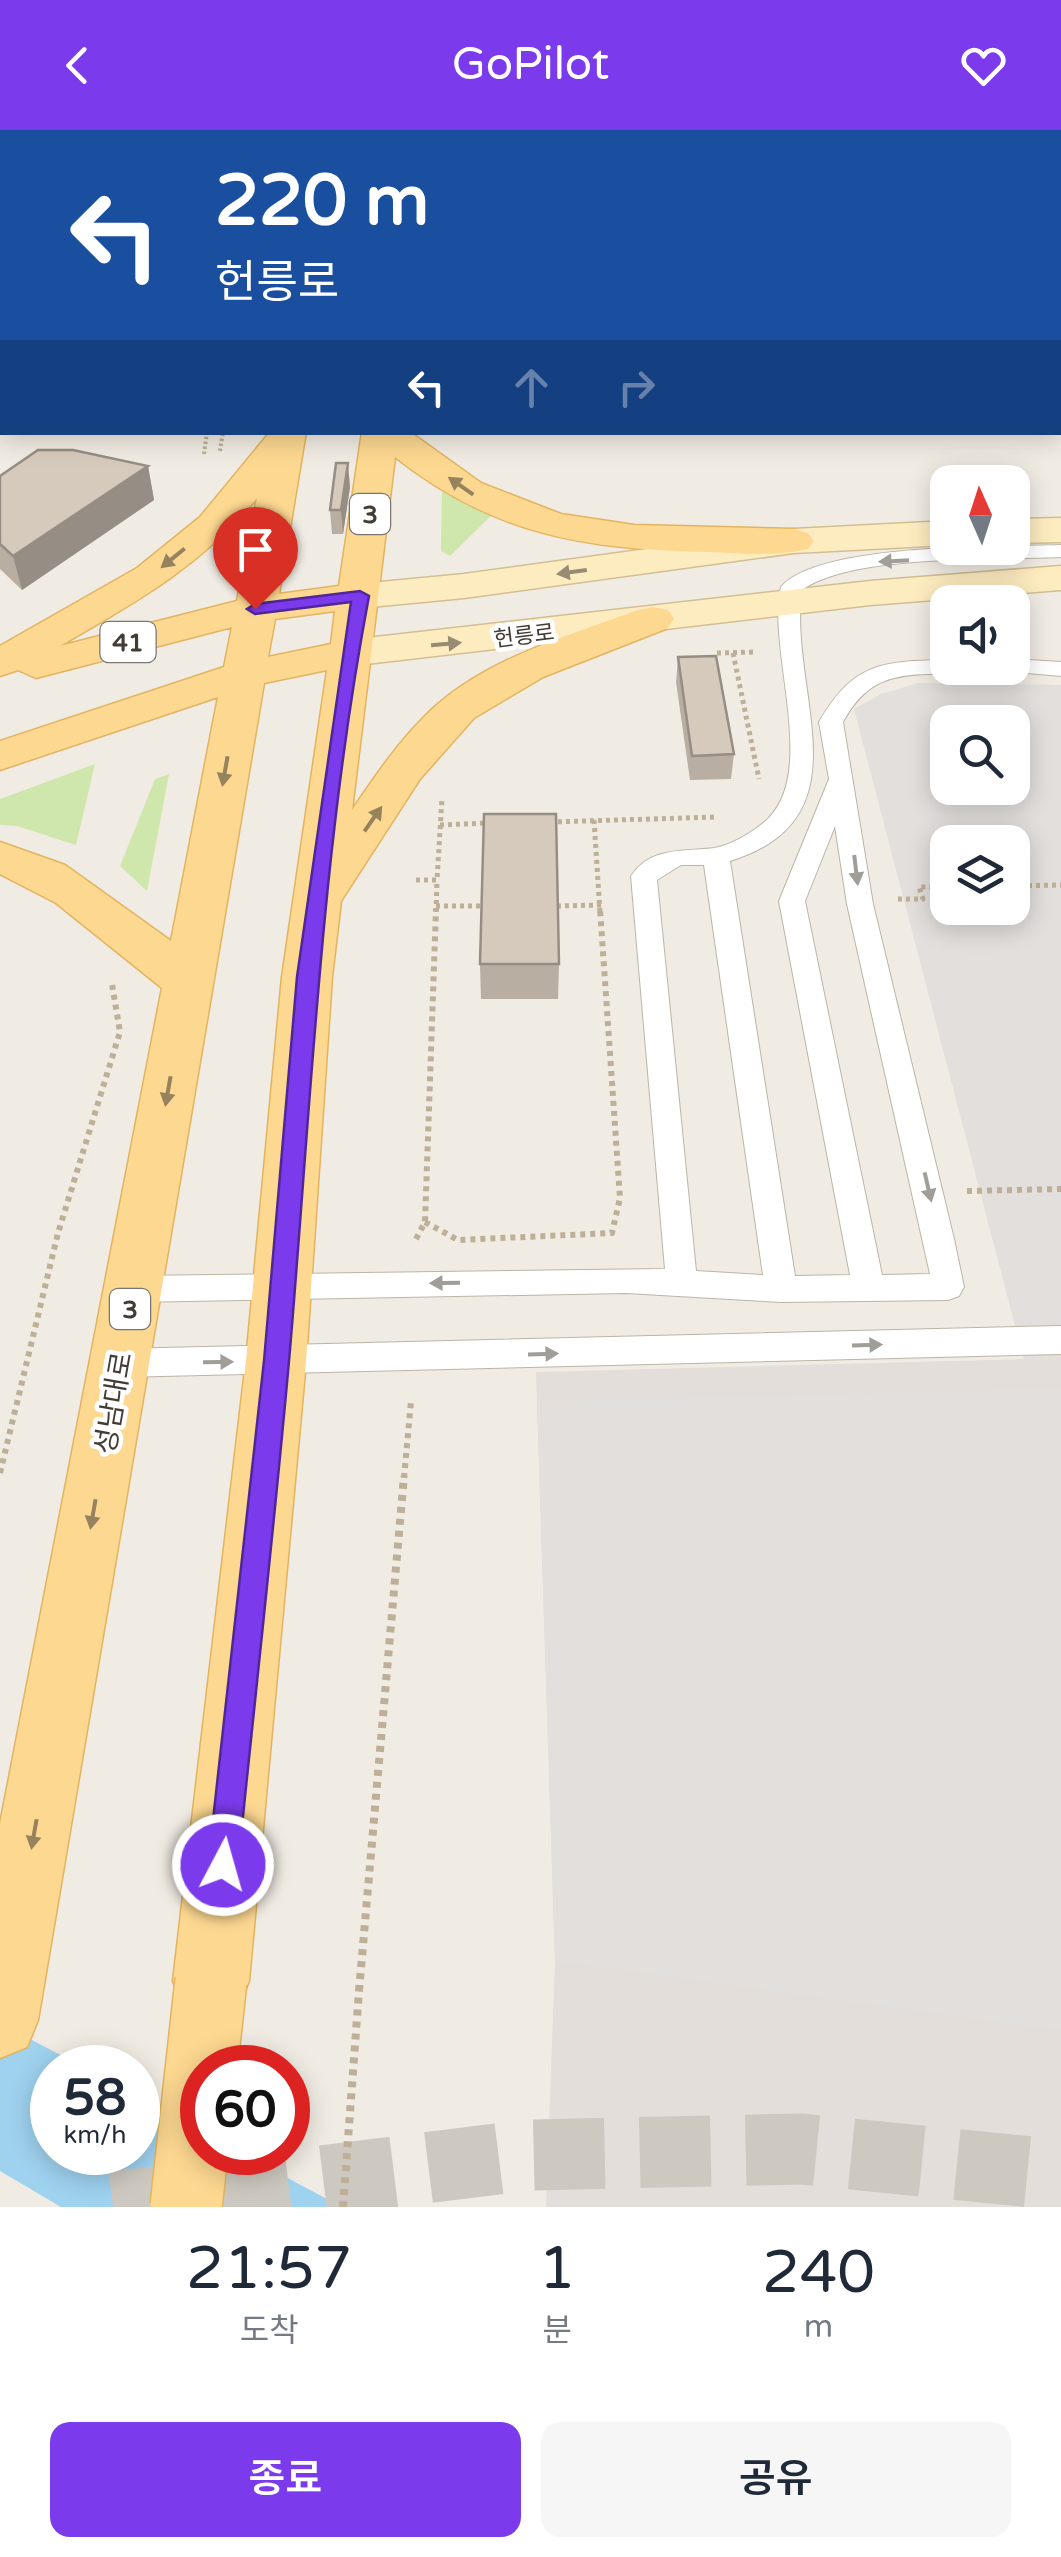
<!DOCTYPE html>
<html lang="ko">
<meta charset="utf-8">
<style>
:root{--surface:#fff;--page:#f6f6f7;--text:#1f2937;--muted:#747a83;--accent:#7c3aed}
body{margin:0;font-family:"Varela Round","Noto Sans KR",sans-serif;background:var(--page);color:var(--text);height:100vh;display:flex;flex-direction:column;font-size:38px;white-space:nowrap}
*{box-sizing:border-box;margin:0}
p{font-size:32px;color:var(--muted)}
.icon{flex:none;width:55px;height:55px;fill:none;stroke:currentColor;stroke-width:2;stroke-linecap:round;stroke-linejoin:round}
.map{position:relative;height:2077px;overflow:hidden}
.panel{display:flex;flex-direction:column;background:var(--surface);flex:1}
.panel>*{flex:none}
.hud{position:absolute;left:0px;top:0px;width:1062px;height:305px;box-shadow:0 5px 25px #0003;background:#1a4fa0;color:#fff;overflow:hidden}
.needle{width:65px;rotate:357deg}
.buttons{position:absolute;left:930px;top:335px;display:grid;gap:20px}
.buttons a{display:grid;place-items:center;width:100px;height:100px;border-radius:20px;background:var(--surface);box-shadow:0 5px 25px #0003;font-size:50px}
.speed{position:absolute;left:30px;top:1915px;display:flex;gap:20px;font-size:50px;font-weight:700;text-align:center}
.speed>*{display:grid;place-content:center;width:130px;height:130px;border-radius:50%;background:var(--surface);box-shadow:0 5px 25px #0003;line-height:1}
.speed small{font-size:25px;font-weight:400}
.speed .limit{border:15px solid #d22;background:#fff;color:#111}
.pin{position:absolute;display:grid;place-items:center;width:85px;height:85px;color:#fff;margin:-102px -42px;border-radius:50% 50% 50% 0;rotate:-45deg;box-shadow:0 0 10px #0007}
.pin .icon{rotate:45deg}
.me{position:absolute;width:110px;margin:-55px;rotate:6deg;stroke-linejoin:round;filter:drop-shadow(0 0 8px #0008)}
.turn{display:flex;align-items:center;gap:35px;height:210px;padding:0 50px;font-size:45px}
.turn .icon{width:130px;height:130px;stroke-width:2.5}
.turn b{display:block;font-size:70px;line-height:85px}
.lanes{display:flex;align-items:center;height:95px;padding:0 50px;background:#0003;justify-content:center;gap:50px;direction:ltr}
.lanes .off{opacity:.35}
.eta{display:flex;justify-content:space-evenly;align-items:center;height:170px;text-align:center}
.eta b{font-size:60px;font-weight:600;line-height:70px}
.button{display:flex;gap:20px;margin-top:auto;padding:20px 50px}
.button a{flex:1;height:115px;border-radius:20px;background:var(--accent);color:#fff;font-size:40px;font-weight:600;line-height:115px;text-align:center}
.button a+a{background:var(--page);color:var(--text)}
header{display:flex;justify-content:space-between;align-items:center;height:130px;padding:0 50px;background:var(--accent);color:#fff;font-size:45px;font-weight:600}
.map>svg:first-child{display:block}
.industrial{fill:#e3ded9}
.green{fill:#cfe6ac}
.parking{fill:#e2dfdc;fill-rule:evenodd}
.water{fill:#9fd2ef}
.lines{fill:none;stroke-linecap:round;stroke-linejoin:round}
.primary-tunnel{stroke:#cec9c0;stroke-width:71;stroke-dasharray:71 35;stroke-linecap:butt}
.service-casing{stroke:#bdb4a6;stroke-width:2}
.secondary-casing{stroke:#d2be93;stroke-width:3}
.primary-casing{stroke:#e2b461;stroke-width:3}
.motorway-casing{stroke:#db9534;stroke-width:3}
.path-far3{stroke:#beaf98;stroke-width:4;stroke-dasharray:2.5 2.5;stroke-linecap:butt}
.path-far2{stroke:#beaf98;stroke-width:5;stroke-dasharray:4 4;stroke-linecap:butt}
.path-far1{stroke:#beaf98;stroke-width:6;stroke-dasharray:5 5;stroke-linecap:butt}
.path{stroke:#beaf98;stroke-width:8;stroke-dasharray:6 6;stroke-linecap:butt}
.service{fill:#fff;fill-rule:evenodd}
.secondary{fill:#feecc1;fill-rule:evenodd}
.primary{fill:#fdd891;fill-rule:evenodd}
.motorway{fill:#fcc164;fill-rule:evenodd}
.primary-bridge-casing{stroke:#e2b461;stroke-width:74;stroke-linecap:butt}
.path-bridge{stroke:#beaf98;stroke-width:8;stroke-dasharray:6 6;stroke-linecap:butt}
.primary-bridge{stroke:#fdd891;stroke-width:71}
.wall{fill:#b8aea2}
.shaded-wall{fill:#968d84}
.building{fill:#d6cabc;stroke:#968d84;stroke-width:2.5}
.oneway{fill:#97825e}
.oneway2{fill:#a19e9a}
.oneway3{fill:#978b73}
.route{fill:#7c3aed;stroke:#51269a;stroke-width:2.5}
.labels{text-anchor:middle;stroke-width:9;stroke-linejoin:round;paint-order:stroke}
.far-street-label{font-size:22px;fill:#433c34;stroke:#fff}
.shield{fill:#fff;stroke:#7b7671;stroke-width:2.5}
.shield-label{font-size:25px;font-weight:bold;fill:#433c34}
.street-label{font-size:28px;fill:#433c34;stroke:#fff}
</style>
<header><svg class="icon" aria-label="back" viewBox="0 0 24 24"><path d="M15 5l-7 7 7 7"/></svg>GoPilot<svg class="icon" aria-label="heart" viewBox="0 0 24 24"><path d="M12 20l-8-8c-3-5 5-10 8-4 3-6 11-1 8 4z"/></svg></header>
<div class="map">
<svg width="1061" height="2077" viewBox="0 0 1061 2077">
<rect width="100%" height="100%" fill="#f1ece3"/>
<!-- industrial -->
<path class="industrial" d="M 1061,1228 L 1061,2077 L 546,2077 L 555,1831 L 536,1242 Z"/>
<!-- green -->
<path class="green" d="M 442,357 L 496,381 L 450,426 L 441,421 Z
M 95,634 L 76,715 L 17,696 L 0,695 L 0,669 Z
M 169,644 L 147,761 L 120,736 L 155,649 Z"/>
<!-- parking -->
<path class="parking" d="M 918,553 L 1061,555 L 1061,1228 L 1024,1230 L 854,579 L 881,564 ZM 948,592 L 1012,592 L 1012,658 L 948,658 ZM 948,712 L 1012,712 L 1012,778 L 948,778 Z
M 1061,1258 L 1061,1901 L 555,1831 L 537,1272 Z"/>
<!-- water -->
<path class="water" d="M 0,1893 L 83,1937 L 52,1938 L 52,2022 L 138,2022 L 138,1967 L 202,2002 L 202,2022 L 241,2023 L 342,2077 L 61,2077 L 0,2041 Z"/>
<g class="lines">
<!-- primary-tunnel -->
<path class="primary-tunnel" d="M 113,2077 L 529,2025 L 802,2019 L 1061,2045"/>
<defs>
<path id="service" d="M 1061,415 L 1061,427 C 997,430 852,424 802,460 C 787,560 870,688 730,731 L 795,1146 L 850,1145 L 779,771 L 829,649 L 819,592 C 854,532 882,531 948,530 L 948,538 L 959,538 C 950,545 941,544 929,544 C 886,545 864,554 843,592 L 873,774 L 954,1109 L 964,1157 L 959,1166 L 948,1170 L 781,1172 L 626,1163 L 133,1172 L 122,1168 L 117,1159 L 122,1150 L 133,1146 L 665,1139 L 631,746 C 651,716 684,722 714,718 C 731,715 749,704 762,694 C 822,648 766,522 781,457 C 818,413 1003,417 1061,415 ZM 835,696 L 847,774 L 930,1144 L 882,1145 L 805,771 ZM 681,735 L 704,735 L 763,1145 L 696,1141 L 657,750 Z
M 1012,529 L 1061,532 L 1061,546 L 1004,541 L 1001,538 L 1012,538 Z
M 1061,1196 L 1061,1224 L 120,1247 L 108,1243 L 104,1233 L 108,1223 L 120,1219 Z"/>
<path id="secondary" d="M 1061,388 L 1061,412 L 1012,413 L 1012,389 Z
M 948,391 L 948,415 L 794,423 L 464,468 L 360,478 L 346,475 L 340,466 L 346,457 L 360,454 L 464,444 L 794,399 Z
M 1061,436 L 1061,460 L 870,475 L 349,536 L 334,532 L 328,523 L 334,514 L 349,510 L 870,451 Z"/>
<path id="primary" d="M 321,0 L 351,0 L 351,2 L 322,2 Z
M 398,0 L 428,0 L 428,2 L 399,2 Z
M 270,302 L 306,302 L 279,464 L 339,456 L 362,302 L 410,302 L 481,353 L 561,384 L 634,395 L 794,399 L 808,403 L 814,411 L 808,419 C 776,427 740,423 707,422 C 585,419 494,405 395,327 L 352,680 C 374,648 396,615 424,587 C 480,530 565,507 638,480 L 653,477 L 668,480 L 674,489 L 668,498 L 543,547 L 474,588 L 420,649 L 341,771 L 332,847 L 306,1231 L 249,1851 L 238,1878 L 211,1889 L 184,1878 L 173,1851 L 246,1231 L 282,847 L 327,540 L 264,553 L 38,1890 L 27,1917 L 0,1928 L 0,1694 L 162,858 L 56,773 L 0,744 L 0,712 L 65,735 L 171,811 L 218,567 L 0,640 L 0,611 L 224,537 L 232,497 L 36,548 L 18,540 L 0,546 L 0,516 L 137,438 L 200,387 ZM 257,368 L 237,471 L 60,516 C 136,472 200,437 257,368 ZM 335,481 L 331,514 L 268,527 L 275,489 Z"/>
<path id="motorway" d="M 2,123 L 2,144 L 0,145 L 0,124 Z"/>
</defs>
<!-- service casing -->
<use href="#service" class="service-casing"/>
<!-- secondary casing -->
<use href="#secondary" class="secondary-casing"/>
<!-- primary casing -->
<use href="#primary" class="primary-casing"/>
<!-- motorway casing -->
<use href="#motorway" class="motorway-casing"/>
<!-- path-far3 -->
<path class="path-far3" d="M 220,321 L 223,302
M 204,324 L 207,302"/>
<!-- path-far2 -->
<path class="path-far2" d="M 717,523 L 755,522
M 733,523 L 759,649
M 594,690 L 600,782
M 550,692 L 718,687
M 440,695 L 488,693
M 416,750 L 437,750 L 442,668
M 1012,756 L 1061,755
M 898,769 L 923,769 L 919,757 L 948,757
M 436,776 L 483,776
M 557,776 L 601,775
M 436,782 L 437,750"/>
<!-- path-far1 -->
<path class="path-far1" d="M 967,1061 L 1061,1059
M 425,1092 L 458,1110 L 612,1103 L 620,1068 L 600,779
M 416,1109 L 425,1092 L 436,779
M 0,1343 L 58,1103 L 120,902 L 112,854
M 404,1348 L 411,1271"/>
<!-- path -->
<path class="path" d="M 359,1861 L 404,1346"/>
<!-- service -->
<use href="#service" class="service"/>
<!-- secondary -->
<use href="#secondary" class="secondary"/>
<!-- primary -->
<use href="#primary" class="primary"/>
<!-- motorway -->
<use href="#motorway" class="motorway"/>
<defs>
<path id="primary-bridge" d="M 186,2077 L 211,1851"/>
</defs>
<!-- primary-bridge casing -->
<use href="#primary-bridge" class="primary-bridge-casing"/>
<!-- path-bridge -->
<path class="path-bridge" d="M 343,2077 L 359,1861"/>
<!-- primary-bridge -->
<use href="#primary-bridge" class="primary-bridge"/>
</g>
<!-- wall -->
<path class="wall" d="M 148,336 L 154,370 L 22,460 L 0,439 L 0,346 Z
M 350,357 L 343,404 L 332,404 L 330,380 Z
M 678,527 L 734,624 L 731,649 L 690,650 L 676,552 Z
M 480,834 L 559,834 L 558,869 L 481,869 Z"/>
<!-- shaded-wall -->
<path class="shaded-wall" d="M 348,333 L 350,357 L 343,404 L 341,380 Z
M 148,336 L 154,370 L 22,460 L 13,426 Z"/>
<!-- building -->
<path class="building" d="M 38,320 L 73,320 L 148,336 L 13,426 L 0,414 L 0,346 Z
M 336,333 L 348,333 L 341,380 L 330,380 Z
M 716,526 L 734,624 L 692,626 L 678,527 Z
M 484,684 L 556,684 L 559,834 L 480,834 Z"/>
<!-- one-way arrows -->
<defs><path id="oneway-solid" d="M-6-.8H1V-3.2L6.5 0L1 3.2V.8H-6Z" transform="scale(2.5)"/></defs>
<g class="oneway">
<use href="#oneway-solid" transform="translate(461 356) rotate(-145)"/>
<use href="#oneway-solid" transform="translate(173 428) rotate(141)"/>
<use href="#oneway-solid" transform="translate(225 641) rotate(100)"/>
<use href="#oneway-solid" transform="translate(373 689) rotate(-55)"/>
<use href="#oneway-solid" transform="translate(168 961) rotate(100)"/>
<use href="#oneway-solid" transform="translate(93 1384) rotate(100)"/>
<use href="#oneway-solid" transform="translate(34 1704) rotate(100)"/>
</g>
<g class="oneway2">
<use href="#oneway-solid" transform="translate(894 431) rotate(177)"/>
<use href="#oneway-solid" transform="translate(856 740) rotate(83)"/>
<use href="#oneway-solid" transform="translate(928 1057) rotate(77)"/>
<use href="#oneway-solid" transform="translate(445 1153) rotate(179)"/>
<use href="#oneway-solid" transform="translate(867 1215) rotate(-2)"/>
<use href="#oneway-solid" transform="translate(543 1224) rotate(-2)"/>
<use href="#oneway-solid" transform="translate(218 1232) rotate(-1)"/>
</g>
<g class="oneway3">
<use href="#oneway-solid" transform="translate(572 442) rotate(172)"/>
<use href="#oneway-solid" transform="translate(446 514) rotate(-5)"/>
</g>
<!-- route -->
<path class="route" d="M 360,461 L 369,466 C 321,719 311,976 289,1231 C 274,1399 255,1567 238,1735 L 234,1745 L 223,1750 L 212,1745 L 208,1735 L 264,1231 L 297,847 L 351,472 L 255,484 L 247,479 L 255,474 Z"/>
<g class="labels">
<!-- far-street labels -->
<g class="far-street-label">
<text transform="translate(524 505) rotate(-7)" y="8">헌릉로</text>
</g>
<!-- shield labels -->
<g class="shield">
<rect x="350" y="364" width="40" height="40" rx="8"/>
<rect x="100.5" y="492" width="55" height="40" rx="8"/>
<rect x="110" y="1159" width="40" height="40" rx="8"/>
</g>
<g class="shield-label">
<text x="370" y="393">3</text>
<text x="128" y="521">41</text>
<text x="130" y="1188">3</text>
</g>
<!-- street labels -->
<g class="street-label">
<text transform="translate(113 1273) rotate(-80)" y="10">성남대로</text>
</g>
</g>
</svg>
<div class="buttons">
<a><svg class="needle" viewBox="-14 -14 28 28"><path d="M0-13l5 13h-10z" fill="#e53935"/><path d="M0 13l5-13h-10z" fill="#747a83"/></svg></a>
<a><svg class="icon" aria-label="sound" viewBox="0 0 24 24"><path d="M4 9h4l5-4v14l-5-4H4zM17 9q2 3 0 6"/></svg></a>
<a><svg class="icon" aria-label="search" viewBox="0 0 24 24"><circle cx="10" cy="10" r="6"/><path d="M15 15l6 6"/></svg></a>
<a><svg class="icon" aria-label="layers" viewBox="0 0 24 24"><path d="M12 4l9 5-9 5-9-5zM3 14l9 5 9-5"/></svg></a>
</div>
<div class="speed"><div>58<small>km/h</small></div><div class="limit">60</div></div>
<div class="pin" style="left:255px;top:479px;background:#d93025"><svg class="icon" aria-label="arrive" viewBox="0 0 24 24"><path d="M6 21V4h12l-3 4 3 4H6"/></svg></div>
<svg class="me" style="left:223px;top:1735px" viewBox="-20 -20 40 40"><circle r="17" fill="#7c3aed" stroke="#fff" stroke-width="3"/><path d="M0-11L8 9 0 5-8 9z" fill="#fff"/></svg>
<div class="hud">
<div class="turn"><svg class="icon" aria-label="left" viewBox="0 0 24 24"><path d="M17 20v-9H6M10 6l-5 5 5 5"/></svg><div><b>220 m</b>헌릉로</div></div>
<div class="lanes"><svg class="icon" aria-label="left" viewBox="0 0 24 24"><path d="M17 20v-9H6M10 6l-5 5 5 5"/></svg><svg class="icon off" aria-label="ahead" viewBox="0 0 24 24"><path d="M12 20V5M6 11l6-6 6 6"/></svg><svg class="icon off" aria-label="right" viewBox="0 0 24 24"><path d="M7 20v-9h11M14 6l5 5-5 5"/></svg></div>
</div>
</div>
<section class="panel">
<div class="eta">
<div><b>21:57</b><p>도착</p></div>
<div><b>1</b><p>분</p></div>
<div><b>240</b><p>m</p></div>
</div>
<div class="button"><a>종료</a><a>공유</a></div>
</section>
